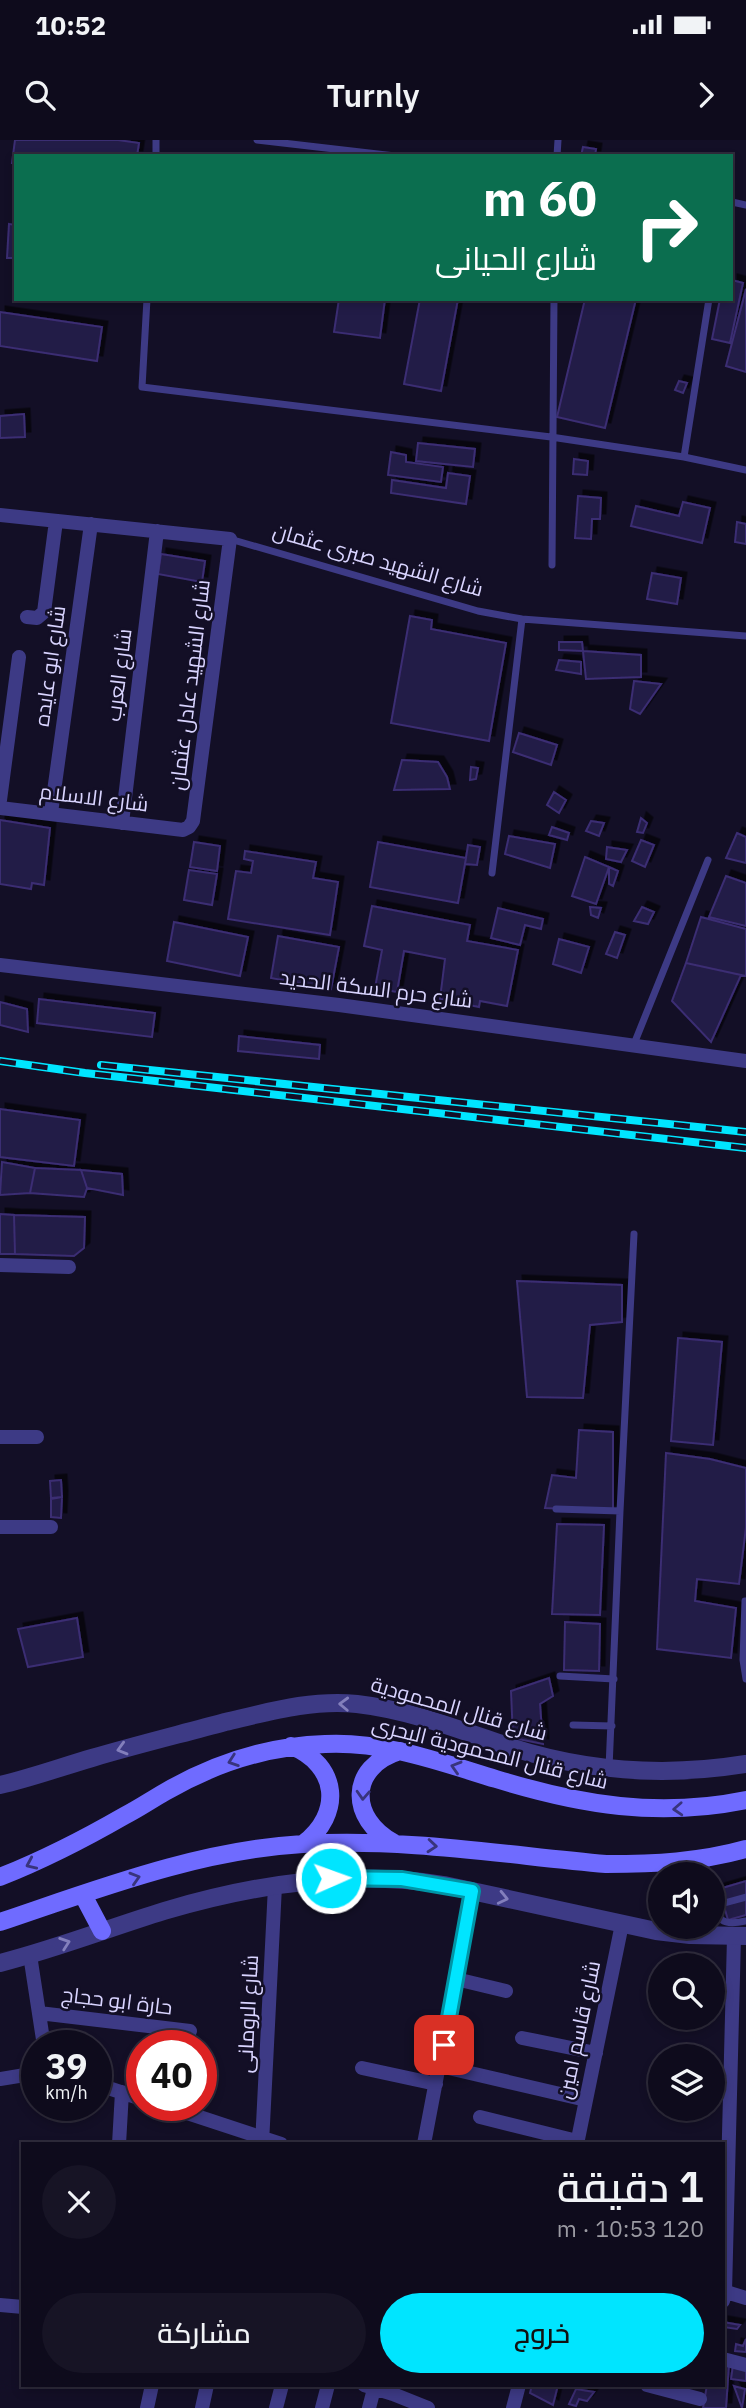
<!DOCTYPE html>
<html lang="ar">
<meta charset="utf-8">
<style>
:root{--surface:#0e0b1c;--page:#171425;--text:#f1f3f6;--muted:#9b9ba3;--line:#2e2b3b;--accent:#00e5ff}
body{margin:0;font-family:"IBM Plex Sans",Cairo,sans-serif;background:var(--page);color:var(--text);direction:rtl;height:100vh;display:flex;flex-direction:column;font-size:26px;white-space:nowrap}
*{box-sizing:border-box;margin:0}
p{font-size:23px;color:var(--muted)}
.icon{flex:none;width:38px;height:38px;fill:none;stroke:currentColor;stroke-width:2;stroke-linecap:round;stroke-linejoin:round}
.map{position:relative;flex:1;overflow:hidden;direction:ltr}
.sheet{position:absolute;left:21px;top:2002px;width:704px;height:245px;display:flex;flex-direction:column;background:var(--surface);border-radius:0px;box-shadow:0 4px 10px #0003,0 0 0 2px var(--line);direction:rtl}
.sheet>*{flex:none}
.guide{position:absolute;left:14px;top:14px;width:719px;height:147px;border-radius:0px;box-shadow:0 4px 10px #0003,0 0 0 2px var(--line);direction:rtl;background:#0b6e4f;color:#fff;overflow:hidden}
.buttons{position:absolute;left:648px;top:1722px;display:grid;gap:14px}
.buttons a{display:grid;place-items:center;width:77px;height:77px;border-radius:50%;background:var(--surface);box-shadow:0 4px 10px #0003,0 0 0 2px var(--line);font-size:35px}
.speed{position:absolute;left:21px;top:1890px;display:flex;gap:14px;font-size:35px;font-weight:700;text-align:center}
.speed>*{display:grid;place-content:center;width:91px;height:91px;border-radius:50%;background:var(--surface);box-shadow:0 4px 10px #0003,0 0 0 2px var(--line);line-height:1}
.speed small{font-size:18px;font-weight:400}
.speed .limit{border:10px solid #d22;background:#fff;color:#111}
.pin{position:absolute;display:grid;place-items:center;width:60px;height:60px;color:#fff;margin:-30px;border-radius:14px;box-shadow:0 4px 10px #0006}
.me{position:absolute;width:77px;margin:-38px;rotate:88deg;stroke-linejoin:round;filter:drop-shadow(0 0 5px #0008)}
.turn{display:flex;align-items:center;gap:24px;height:147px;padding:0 21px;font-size:32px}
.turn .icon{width:91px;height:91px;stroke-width:2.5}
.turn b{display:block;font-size:49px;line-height:60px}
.round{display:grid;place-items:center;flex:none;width:74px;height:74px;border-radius:37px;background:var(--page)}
.summary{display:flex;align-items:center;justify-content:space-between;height:119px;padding:0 21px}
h1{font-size:42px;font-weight:600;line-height:52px}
.primary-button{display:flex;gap:14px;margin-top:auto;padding:14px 21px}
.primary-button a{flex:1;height:80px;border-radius:42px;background:var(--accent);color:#111;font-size:28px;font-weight:600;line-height:80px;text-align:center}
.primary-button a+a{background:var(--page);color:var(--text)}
.status{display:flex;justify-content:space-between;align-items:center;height:49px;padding:0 35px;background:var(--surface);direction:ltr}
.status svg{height:19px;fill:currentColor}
header{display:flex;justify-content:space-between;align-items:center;height:91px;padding:0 21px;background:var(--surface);font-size:32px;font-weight:600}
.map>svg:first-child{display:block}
.building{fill:#241b47;stroke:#3b2d73;stroke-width:2;filter:url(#shadow)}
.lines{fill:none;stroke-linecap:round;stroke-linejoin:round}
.service{stroke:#3d3a85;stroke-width:7}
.minor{stroke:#3d3a85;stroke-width:14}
.tertiary{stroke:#3d3a85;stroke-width:18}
.secondary{stroke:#6f6bff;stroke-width:18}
.rail-casing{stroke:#00e5ff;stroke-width:8}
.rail{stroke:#130f26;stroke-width:5;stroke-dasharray:16;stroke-linecap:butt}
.oneway{stroke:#837fbc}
.oneway2{stroke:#38347d}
.route-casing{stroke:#0095a6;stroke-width:18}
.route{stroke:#00e5ff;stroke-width:12}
.labels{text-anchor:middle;stroke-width:5;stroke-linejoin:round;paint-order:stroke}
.street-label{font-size:21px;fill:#d9d4ff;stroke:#130f26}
</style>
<div class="status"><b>10:52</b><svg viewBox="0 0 49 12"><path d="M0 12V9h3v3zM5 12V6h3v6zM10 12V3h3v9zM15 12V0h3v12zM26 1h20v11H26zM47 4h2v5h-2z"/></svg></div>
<header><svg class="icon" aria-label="forward" viewBox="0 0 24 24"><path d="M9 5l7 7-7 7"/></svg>Turnly<svg class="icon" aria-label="search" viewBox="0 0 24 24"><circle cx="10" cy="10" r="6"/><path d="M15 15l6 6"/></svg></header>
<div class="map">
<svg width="746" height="2268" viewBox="0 0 746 2268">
<defs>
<filter id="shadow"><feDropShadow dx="5.5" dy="-5.5" stdDeviation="0" flood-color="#0009"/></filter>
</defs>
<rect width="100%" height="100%" fill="#130f26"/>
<!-- building -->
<path class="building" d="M 15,0 L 118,0 L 139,3 L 137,16 L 16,16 L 16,23 L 12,23 Z
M 583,7 L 596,9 L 595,16 L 581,16 Z
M 9,84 L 16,85 L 16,118 L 7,118 Z
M 732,140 L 743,143 L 730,203 L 712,199 L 720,159 L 732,159 Z
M 746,149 L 746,232 L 726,226 Z
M 339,159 L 385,159 L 380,198 L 334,192 Z
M 420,159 L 458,159 L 441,251 L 404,244 Z
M 585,159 L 636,159 L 605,288 L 557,277 Z
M 0,172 L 102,187 L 97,221 L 0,206 Z
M 679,241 L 687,243 L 683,253 L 675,250 Z
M 24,274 L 25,297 L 0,298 L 0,276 Z
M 418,303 L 475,309 L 473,327 L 416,321 Z
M 391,312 L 406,315 L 406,322 L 443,327 L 441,342 L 388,335 Z
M 574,319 L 588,321 L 587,335 L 573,334 Z
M 448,333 L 470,336 L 466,364 L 391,353 L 392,340 L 446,348 Z
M 578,356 L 601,358 L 600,379 L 592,379 L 591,399 L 575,398 Z
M 683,362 L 710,368 L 702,403 L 631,386 L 636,366 L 679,376 Z
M 737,382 L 746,384 L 746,404 L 735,402 Z
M 161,414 L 205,421 L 202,442 L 158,434 Z
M 652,433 L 681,438 L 677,464 L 647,459 Z
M 410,476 L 432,480 L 431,489 L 506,503 L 489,601 L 391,583 Z
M 559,502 L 582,502 L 583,511 L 559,510 Z
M 583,511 L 641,515 L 641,537 L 586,539 Z
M 559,520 L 581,522 L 581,534 L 556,530 Z
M 634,541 L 661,544 L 640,574 L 630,569 Z
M 519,593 L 557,605 L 551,625 L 513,612 Z
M 402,620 L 438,622 L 447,637 L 450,649 L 394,650 Z
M 471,627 L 478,628 L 476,639 L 470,640 Z
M 554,652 L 566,660 L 559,673 L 547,665 Z
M 641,678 L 647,683 L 643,693 L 637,692 Z
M 0,680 L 50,688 L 44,745 L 32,743 L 31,749 L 0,744 Z
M 591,681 L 604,683 L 599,696 L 586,691 Z
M 552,687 L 569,693 L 567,700 L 549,695 Z
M 737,693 L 746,697 L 746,723 L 726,718 Z
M 509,696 L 555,704 L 550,728 L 505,714 Z
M 641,700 L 654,705 L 645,727 L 632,721 Z
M 194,702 L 220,706 L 217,731 L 190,727 Z
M 378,702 L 466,718 L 458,763 L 370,747 Z
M 468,705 L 480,707 L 477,725 L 465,724 Z
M 607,707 L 627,710 L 621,722 L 606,719 Z
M 245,711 L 316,722 L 313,738 L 338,742 L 330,795 L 228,779 L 236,731 L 251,733 L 253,721 L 244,719 Z
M 585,717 L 609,727 L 596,764 L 572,756 Z
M 609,727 L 618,731 L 613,746 L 609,744 Z
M 189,730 L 217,734 L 212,765 L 184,760 Z
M 726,736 L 746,743 L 746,786 L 709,777 Z
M 372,766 L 470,785 L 467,801 L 518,810 L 507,866 L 480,861 L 479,867 L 440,859 L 445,819 L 404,811 L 397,852 L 375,848 L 382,810 L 364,806 Z
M 590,767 L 601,768 L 598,778 L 591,775 Z
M 642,767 L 654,772 L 648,784 L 634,781 Z
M 498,768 L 543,779 L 541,789 L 525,785 L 520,805 L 491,798 Z
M 701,777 L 746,789 L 746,836 L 686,823 Z
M 174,782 L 248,797 L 240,836 L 167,821 Z
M 615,792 L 625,795 L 617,818 L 606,814 Z
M 278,796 L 339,807 L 331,849 L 271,838 Z
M 559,799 L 589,807 L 581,833 L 553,824 Z
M 686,823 L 741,835 L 711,902 L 672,861 Z
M 39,859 L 155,873 L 152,897 L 37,883 Z
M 0,862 L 27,869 L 28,892 L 0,885 Z
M 239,896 L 320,905 L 319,919 L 238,911 Z
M 0,969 L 80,980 L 74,1026 L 0,1017 Z
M 2,1022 L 35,1028 L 30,1053 L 0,1055 Z
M 35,1028 L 81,1030 L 87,1048 L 84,1057 L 30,1053 Z
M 81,1030 L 122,1034 L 123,1055 L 87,1048 Z
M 0,1074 L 14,1075 L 15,1114 L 0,1114 Z
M 14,1075 L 85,1077 L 84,1108 L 74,1116 L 15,1114 Z
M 517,1141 L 622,1145 L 622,1182 L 590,1185 L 583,1258 L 527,1257 Z
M 678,1198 L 722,1202 L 713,1305 L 671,1301 Z
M 579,1290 L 613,1292 L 613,1371 L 545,1368 L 552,1335 L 576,1338 Z
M 666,1313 L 710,1319 L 746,1328 L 746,1387 L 739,1444 L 697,1439 L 695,1461 L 736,1468 L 731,1518 L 657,1509 Z
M 61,1340 L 62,1357 L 51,1358 L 50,1341 Z
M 62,1357 L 61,1378 L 51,1377 L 51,1359 Z
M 557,1384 L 604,1385 L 600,1475 L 552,1474 Z
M 77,1478 L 83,1517 L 28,1527 L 18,1489 Z
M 565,1482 L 600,1484 L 599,1531 L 564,1530 Z
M 549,1538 L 553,1556 L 540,1564 L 543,1604 L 513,1598 L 511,1551 Z
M 746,1741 L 746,1775 L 728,1780 L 719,1749 Z
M 723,2182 L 740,2185 L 737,2189 L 723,2187 Z
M 746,2199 L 746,2212 L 735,2211 L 736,2204 L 743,2206 Z
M 723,2222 L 729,2224 L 726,2268 L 703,2268 L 707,2245 L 723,2245 Z
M 733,2225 L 746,2227 L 746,2241 L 731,2239 Z
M 532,2245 L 558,2245 L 553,2265 L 530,2253 Z
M 734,2246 L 745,2249 L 742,2268 Z
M 576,2249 L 594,2252 L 587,2261 L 579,2259 L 576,2266 L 569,2264 Z"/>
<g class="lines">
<!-- service -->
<path class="service" d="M 257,0 L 395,16
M 156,16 L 156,0
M 557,16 L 558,0
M 732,62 L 746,65
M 147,159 L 142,247 L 551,297 L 684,317 L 709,159
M 684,317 L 746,330
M 230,399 L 478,471 L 522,479 L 746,496
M 552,425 L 554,159
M 492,733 L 522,479
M 634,904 L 708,720
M 556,1369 L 620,1371
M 745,1461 L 743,1520 L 746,1539
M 560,1536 L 614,1539
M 573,1585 L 612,1586
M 609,1628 L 620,1371 L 634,1094
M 704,1720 L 708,1734
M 712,1749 C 719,1775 714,1788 746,1781
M 717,1765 L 746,1757"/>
<!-- minor -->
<path class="minor" d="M 0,375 L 230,399 L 193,681 L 189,687 L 183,690 L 0,668
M 27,477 L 37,478 L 44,472 L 56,381
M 0,660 L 19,517
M 51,673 L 91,384
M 122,683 L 157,391
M 0,825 L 339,865 L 746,921
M 0,1125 L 69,1127
M 0,1297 L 37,1297
M 0,1387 L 51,1387
M 30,1815 L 44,1906
M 456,1839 L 506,1851
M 39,1873 L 190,1891
M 43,1897 L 89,1906
M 522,1898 L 596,1913
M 440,1926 L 586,1960
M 362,1928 L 436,1944
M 0,1939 L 37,1933
M 96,1944 L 142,1959
M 163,1965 L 281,2004
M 480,1977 L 577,2001
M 119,2004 L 122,1952
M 262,2004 L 275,1746
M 424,2004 L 472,1751
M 577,2004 L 622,1784
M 723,2151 L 746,2158
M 723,2161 L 725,2152 L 734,1797
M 0,2165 L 23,2167
M 723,2219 L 746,2225
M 364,2245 L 393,2254 L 428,2268
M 647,2245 L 700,2259
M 147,2268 L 152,2245
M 202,2268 L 207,2245
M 276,2268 L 282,2245
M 322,2268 L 328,2245
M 369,2268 L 375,2245
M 513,2268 L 519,2245"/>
<!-- tertiary -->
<path class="tertiary" d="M 0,1645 C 31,1638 61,1627 92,1618 C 136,1605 181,1594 225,1582 C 268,1572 313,1559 357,1564 C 410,1570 460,1590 510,1607 C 588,1632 666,1637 746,1624
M 0,1823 C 55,1809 109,1788 164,1771 C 255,1744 350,1729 444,1745 L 656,1791 L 690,1795 L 746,1796"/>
<!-- secondary -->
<path class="secondary" d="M 291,1606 C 339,1625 343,1674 303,1704
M 394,1703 C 349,1679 348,1627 400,1611
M 0,1737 C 43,1720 84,1699 124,1676 C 138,1669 151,1660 165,1652 C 215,1623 268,1606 325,1604 C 384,1601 440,1622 496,1639 C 581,1665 658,1678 746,1660
M 83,1755 L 102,1791
M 0,1782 C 98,1749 199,1710 303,1704 C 405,1698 505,1715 606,1724 C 654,1724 700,1722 746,1709"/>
<defs>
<path id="rail" d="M 0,921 L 85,933 L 746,1008
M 101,925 L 746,992"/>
</defs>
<!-- rail casing -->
<use href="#rail" class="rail-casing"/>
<!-- rail -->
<use href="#rail" class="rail"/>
</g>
<!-- one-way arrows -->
<defs><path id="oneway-chevron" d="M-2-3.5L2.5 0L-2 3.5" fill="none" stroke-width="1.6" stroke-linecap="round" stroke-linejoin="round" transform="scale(1.75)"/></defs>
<g class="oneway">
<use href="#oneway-chevron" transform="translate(344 1564) rotate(-178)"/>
<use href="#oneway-chevron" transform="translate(122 1609) rotate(164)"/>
<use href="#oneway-chevron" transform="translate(503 1758) rotate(13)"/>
<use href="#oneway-chevron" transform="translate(65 1803) rotate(-19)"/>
</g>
<g class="oneway2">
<use href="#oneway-chevron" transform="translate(233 1621) rotate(161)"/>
<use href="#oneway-chevron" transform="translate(456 1627) rotate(-163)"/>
<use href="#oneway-chevron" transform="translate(363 1655) rotate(93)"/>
<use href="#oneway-chevron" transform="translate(678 1669) rotate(177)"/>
<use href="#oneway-chevron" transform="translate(432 1706) rotate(5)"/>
<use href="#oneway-chevron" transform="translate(31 1724) rotate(156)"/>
<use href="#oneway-chevron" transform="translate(135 1738) rotate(-17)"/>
</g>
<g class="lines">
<defs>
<path id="route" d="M 331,1738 L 402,1739 L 472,1751 L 444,1905"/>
</defs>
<!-- route casing -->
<use href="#route" class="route-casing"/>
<!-- route -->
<use href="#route" class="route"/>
</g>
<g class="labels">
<!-- street labels -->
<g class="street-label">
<text transform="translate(378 420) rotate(16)" y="7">شارع الشهيد صبرى عثمان</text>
<text transform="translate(50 526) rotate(-82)" y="7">شارع ابو عايده</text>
<text transform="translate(119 535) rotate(-83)" y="7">شارع العرب</text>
<text transform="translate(190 545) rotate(-83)" y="7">شارع الشهيد عادل عثمان</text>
<text transform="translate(94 658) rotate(7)" y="7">شارع الاسلام</text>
<text transform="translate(376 849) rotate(7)" y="7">شارع حرم السكة الحديد</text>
<text transform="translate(459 1569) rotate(16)" y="7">شارع قنال المحمودية</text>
<text transform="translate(490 1613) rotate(14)" y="7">شارع قنال المحمودية البحرى</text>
<text transform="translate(117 1861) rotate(7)" y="7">حارة ابو حجاج</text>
<text transform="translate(248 1874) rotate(-87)" y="7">شارع الرومانى</text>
<text transform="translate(579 1890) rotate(-78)" y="7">شارع قاسم امين</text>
</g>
</g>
</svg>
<div class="buttons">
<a><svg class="icon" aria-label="sound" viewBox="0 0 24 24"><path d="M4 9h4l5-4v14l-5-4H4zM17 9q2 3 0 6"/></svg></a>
<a><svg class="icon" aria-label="search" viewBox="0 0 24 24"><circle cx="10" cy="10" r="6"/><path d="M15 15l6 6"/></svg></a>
<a><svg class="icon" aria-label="layers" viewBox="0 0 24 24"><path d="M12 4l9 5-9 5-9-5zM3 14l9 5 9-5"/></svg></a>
</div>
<div class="speed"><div>39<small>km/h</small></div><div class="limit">40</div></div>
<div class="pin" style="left:444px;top:1905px;background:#d93025"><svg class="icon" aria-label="arrive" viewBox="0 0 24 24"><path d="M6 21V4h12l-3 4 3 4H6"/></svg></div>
<svg class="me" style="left:331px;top:1738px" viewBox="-20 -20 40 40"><circle r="17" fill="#00e5ff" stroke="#fff" stroke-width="3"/><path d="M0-11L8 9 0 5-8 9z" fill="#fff"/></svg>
<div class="guide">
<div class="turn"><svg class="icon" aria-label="right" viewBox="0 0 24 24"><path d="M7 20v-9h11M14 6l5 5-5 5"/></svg><div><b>60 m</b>شارع الحيانى</div></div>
</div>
<section class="sheet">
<div class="summary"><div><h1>1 دقيقة</h1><p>120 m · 10:53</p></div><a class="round"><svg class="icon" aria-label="close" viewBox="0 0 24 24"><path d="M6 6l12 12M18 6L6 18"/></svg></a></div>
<div class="primary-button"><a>خروج</a><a>مشاركة</a></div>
</section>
</div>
